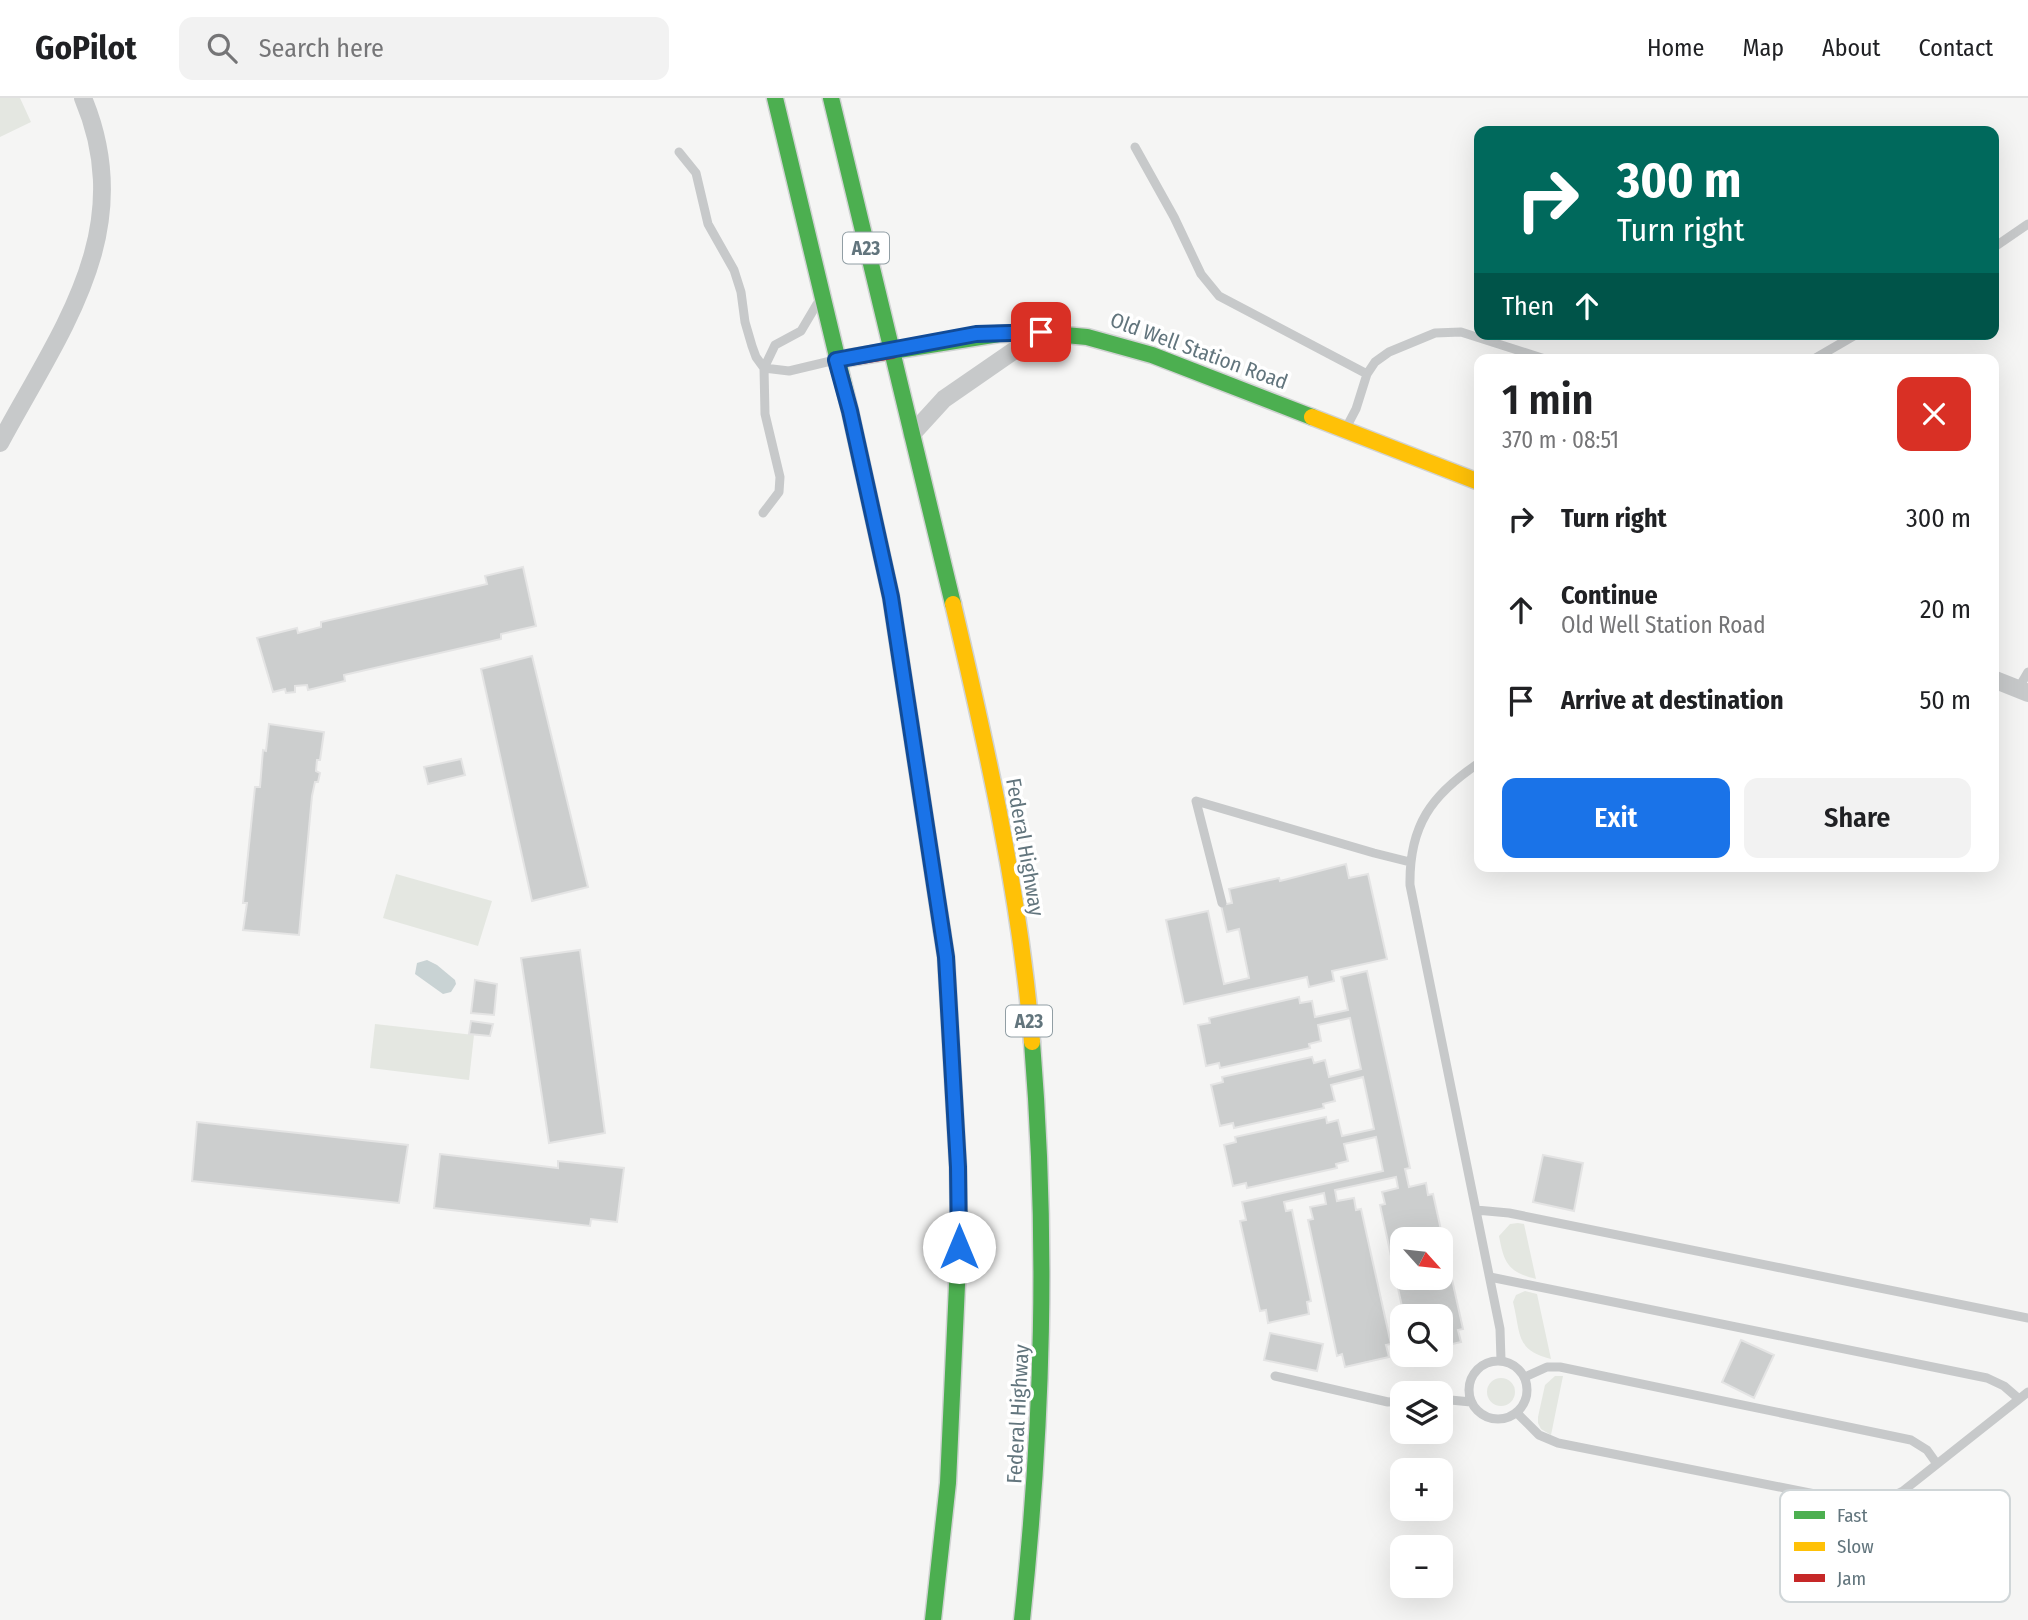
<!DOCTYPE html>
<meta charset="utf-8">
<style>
:root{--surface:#fff;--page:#f2f2f2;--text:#202124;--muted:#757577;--line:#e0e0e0;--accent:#1a73e8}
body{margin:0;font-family:"Fira Sans Condensed",sans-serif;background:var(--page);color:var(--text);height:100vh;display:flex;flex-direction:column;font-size:26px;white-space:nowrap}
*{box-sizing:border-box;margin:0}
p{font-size:23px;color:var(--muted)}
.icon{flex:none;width:38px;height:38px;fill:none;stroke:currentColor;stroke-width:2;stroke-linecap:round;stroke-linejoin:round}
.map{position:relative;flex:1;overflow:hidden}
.drawer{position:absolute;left:1474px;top:256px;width:525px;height:518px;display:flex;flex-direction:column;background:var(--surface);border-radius:14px;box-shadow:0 7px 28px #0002}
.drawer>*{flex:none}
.top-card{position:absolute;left:1474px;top:28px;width:525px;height:214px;border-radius:14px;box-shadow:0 7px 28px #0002;background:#00695c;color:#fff;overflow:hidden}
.needle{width:46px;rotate:117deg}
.tools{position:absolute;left:1390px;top:1129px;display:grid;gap:14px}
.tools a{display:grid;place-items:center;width:63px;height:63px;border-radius:14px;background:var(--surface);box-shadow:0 7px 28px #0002;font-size:35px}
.pin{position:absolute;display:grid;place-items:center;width:60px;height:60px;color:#fff;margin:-30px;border-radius:14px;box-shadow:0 4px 10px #0006}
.me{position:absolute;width:77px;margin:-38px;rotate:0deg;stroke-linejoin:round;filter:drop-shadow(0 0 5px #0008)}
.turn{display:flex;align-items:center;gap:24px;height:147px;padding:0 28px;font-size:32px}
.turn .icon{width:91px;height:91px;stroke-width:2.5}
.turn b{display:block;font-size:49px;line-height:60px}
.then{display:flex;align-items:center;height:66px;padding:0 28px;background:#0003;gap:14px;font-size:26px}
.round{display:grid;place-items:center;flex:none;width:74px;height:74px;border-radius:14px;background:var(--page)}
.headline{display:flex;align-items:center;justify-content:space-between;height:119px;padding:0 28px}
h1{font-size:42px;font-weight:600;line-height:52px}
.action{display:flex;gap:14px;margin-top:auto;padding:14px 28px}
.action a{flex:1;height:80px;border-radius:14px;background:var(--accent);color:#fff;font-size:28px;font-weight:600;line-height:80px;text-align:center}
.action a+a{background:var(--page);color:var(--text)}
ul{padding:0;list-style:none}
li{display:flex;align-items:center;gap:21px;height:91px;padding:0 28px}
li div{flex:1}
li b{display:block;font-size:26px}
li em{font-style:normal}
header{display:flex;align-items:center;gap:42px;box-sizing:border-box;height:98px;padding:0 35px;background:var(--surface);border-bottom:2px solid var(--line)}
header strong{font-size:33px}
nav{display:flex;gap:38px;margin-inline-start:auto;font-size:24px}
.search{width:490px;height:63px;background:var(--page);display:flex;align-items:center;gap:18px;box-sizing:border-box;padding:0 24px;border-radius:14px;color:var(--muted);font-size:26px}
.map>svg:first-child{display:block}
.green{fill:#e4e7e1}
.water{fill:#c9d3d4}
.building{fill:#cccece;stroke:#e4e4e4;stroke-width:2;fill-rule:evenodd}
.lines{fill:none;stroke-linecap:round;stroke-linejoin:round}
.fast-casing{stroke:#d1d3d3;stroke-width:19}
.slow-casing{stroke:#d1d3d3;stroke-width:19}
.jam-casing{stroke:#d1d3d3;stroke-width:19}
.lane{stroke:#c7c9ca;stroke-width:9}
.street{stroke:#c7c9ca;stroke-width:18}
.fast{stroke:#4caf50;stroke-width:16}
.slow{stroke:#ffc107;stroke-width:16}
.jam{stroke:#c62828;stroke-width:16}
.route-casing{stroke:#114b97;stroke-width:18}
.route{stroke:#1a73e8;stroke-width:12}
.labels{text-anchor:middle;stroke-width:7;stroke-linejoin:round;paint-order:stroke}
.shield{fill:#fff;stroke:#919ea4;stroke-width:2}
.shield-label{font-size:19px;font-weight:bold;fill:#62757d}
.street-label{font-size:21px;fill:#62757d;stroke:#fff}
.key{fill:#fff;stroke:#d0d6d8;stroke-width:2}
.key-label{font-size:19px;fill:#62757d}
</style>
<header>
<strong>GoPilot</strong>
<div class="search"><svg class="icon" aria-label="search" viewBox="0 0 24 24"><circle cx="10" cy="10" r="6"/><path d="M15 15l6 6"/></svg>Search here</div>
<nav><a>Home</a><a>Map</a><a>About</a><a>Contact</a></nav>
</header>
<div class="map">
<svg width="2028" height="1522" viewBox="0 0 2028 1522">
<rect width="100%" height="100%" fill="#f5f5f4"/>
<!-- green -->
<path class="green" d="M 0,0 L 20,0 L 31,24 L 0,39 Z
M 396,776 L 492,803 L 478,848 L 383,820 Z
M 375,926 L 474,937 L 469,982 L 370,970 Z
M 1518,1125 L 1524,1126 L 1536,1181 C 1508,1174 1504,1165 1499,1138 L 1510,1126 Z
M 1525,1193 L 1537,1196 L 1551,1261 C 1515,1252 1521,1236 1513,1204 L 1516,1197 Z
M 1555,1278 L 1563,1278 L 1551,1337 L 1541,1331 L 1538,1325 L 1538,1319 L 1545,1287 Z
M1487 1294a14 14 0 1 1 28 0a14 14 0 1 1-28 0Z"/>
<!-- water -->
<path class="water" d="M 427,862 L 437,867 L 455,882 L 456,886 L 451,894 L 443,896 L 415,876 L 417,865 Z"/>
<!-- building -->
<path class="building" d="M 523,469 L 536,528 L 501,536 L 501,541 L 344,577 L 345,583 L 308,592 L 307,587 L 295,588 L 295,594 L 286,595 L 285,591 L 273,594 L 257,540 L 297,530 L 298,535 L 321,529 L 321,524 L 487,486 L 485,478 Z
M 532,558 L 588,789 L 532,803 L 481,571 Z
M 269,626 L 324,634 L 320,662 L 317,662 L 316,673 L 320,675 L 318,684 L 315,684 L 312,698 L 299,837 L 243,832 L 247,805 L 243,805 L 255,689 L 260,689 L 263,652 L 266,653 Z
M 461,661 L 465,677 L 428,686 L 424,669 Z
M 1346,766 L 1349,780 L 1368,776 L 1387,861 L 1332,873 L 1334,883 L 1309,889 L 1307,879 L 1184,906 L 1166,822 L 1208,813 L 1224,886 L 1249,880 L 1239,831 L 1227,834 L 1221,807 L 1232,805 L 1229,791 L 1279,780 L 1280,783 Z
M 580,852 L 605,1035 L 549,1045 L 521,860 Z
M 1367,873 L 1410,1070 L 1405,1071 L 1409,1089 L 1426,1085 L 1428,1097 L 1433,1096 L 1463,1231 L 1458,1232 L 1461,1244 L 1440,1249 L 1440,1218 L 1404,1218 L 1380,1107 L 1385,1106 L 1382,1094 L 1398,1090 L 1396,1079 L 1335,1092 L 1337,1103 L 1354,1100 L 1356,1112 L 1361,1111 L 1391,1246 L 1386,1247 L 1389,1259 L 1345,1269 L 1342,1256 L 1337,1258 L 1308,1122 L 1313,1121 L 1310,1109 L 1326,1106 L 1324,1095 L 1284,1104 L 1286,1113 L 1292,1112 L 1311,1203 L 1307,1204 L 1309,1216 L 1268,1225 L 1266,1212 L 1260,1213 L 1240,1123 L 1246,1122 L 1242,1104 L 1383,1073 L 1376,1039 L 1344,1046 L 1348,1063 L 1336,1066 L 1337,1070 L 1247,1090 L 1246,1085 L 1233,1088 L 1224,1047 L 1236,1044 L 1235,1039 L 1326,1019 L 1327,1025 L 1338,1022 L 1342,1038 L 1374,1031 L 1363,979 L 1331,987 L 1335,1003 L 1323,1006 L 1324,1010 L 1234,1030 L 1233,1025 L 1220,1028 L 1211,987 L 1223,984 L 1222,979 L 1312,959 L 1314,965 L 1325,962 L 1329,979 L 1361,971 L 1350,920 L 1318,927 L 1321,943 L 1309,946 L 1310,950 L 1220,970 L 1219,965 L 1206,968 L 1198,927 L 1210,925 L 1209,920 L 1299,899 L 1300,905 L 1312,903 L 1315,919 L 1348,912 L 1341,879 ZM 1402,1141 L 1440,1141 L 1440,1180 L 1402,1180 Z
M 475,882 L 497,886 L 494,917 L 471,915 Z
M 471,923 L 493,926 L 490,938 L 469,936 Z
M 197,1024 L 408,1047 L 399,1105 L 192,1083 Z
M 440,1056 L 558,1070 L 558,1063 L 624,1070 L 617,1124 L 591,1121 L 590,1128 L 434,1110 Z
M 1543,1057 L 1583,1065 L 1574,1113 L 1533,1104 Z
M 1270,1235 L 1323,1246 L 1317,1273 L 1264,1262 Z
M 1741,1242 L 1774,1257 L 1754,1300 L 1722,1284 Z"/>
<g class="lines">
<defs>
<path id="fast" d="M 775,0 L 850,313 L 891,499 L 942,833
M 831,0 L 953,506
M 892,253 L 999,236 L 1043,235 L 1087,239 L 1152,257 L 1312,319
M 933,1522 L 948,1385 L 959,1143
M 1022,1522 C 1043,1325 1048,1141 1032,944"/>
<path id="slow" d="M 1312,319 L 1479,384
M 953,506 C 987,650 1020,797 1032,944
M 942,833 L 946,859 L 958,1069 L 959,1143"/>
<path id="jam" d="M 836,262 L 892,253"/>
</defs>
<!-- fast casing -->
<use href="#fast" class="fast-casing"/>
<!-- slow casing -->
<use href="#slow" class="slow-casing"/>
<!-- jam casing -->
<use href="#jam" class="jam-casing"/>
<!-- lane -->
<path class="lane" d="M 1135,49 L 1174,119 L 1201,176 L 1219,198 L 1367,276
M 679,54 L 696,75 L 708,126 L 734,172 L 741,194 L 745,224 L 752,248 L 756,259 L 764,270 L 789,273 L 831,263
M 1993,150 L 2028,126
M 1814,261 L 1857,236
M 1346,330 L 1356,311 L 1367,276 L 1375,264 L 1389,254 L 1435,235 L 1461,234 L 1545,261
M 763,415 L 779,394 L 780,379 L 765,316 L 764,270 L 775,247 L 801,233 L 817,206
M 2018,591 L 2028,574
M 1479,665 C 1431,697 1409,728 1410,787 L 1500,1231 L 1501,1262
M 1222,805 L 1196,703 L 1374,755 L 1410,764
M 1476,1112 L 1509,1115 L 2028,1220
M 1490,1179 L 1987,1280 L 2004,1288 L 2019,1301
M1469 1292a29 29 0 1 1 58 0a29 29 0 1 1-58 0Z
M 1275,1278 L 1388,1304 L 1402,1303
M 1525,1279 L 1547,1269 L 1560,1269 L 1911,1342 L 1927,1352 L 1937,1366
M 1440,1301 L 1471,1304
M 1517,1315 L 1539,1337 L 1558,1345 L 1860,1405 L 1889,1400 L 1903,1393 L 2028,1294"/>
<!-- street -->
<path class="street" d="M 912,336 L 944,301 L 1041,234
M 0,345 C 60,233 139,133 83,0
M 1993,581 L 2028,595"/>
<!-- fast -->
<use href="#fast" class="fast"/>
<!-- slow -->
<use href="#slow" class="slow"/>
<!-- jam -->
<use href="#jam" class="jam"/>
</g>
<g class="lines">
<defs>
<path id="route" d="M 959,1149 L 958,1069 L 946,859 L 891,499 L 850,313 L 836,262 L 976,236 L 1041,234"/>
</defs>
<!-- route casing -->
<use href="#route" class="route-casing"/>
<!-- route -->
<use href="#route" class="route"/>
</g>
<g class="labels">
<!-- shield labels -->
<g class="shield">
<rect x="843" y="134.5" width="46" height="31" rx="5"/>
<rect x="1006" y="907.5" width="46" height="31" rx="5"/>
</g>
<g class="shield-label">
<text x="866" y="157">A23</text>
<text x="1029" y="930">A23</text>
</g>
<!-- street labels -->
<g class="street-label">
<text transform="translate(1199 253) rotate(20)" y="7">Old Well Station Road</text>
<text transform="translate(1025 749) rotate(80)" y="7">Federal Highway</text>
<text transform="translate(1018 1316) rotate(-87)" y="7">Federal Highway</text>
</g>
</g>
<!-- legend -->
<rect x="1780" y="1392" width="230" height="112" rx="10" class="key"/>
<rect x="1794" y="1413" width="31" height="8" fill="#4caf50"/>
<rect x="1794" y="1444" width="31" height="9" fill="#ffc107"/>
<rect x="1794" y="1476" width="31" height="8" fill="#c62828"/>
<g class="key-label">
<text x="1837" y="1424">Fast</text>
<text x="1837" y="1455">Slow</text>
<text x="1837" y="1487">Jam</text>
</g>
</svg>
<div class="tools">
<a><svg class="needle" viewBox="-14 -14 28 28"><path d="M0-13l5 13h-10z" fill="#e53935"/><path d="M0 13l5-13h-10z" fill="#757577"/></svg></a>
<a><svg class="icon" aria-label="search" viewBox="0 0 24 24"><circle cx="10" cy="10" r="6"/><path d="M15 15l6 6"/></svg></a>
<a><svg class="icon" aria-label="layers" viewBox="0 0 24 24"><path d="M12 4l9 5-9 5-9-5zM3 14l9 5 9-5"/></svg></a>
<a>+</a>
<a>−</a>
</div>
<div class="pin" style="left:1041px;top:234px;background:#d93025"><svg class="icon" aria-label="arrive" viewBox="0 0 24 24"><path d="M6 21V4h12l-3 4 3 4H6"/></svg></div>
<svg class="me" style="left:959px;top:1149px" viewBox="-20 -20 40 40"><circle r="19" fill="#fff"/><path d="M0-13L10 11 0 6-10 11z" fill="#1a73e8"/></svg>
<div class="top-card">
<div class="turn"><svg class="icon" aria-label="right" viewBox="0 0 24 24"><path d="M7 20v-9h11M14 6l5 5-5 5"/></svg><div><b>300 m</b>Turn right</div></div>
<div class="then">Then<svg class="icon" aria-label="ahead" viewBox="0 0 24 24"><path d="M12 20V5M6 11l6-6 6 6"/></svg></div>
</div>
<section class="drawer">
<div class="headline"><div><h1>1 min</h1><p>370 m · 08:51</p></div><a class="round" style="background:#d93025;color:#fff"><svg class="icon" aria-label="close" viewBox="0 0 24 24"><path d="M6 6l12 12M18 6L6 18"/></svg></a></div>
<ul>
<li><svg class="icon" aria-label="right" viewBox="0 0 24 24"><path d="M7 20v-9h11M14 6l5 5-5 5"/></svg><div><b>Turn right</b></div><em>300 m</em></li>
<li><svg class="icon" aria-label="ahead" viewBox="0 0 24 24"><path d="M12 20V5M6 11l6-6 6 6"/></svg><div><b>Continue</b><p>Old Well Station Road</p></div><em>20 m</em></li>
<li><svg class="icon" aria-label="arrive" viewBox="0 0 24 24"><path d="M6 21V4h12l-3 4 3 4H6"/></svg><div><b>Arrive at destination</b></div><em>50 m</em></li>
</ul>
<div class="action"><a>Exit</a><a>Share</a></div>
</section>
</div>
